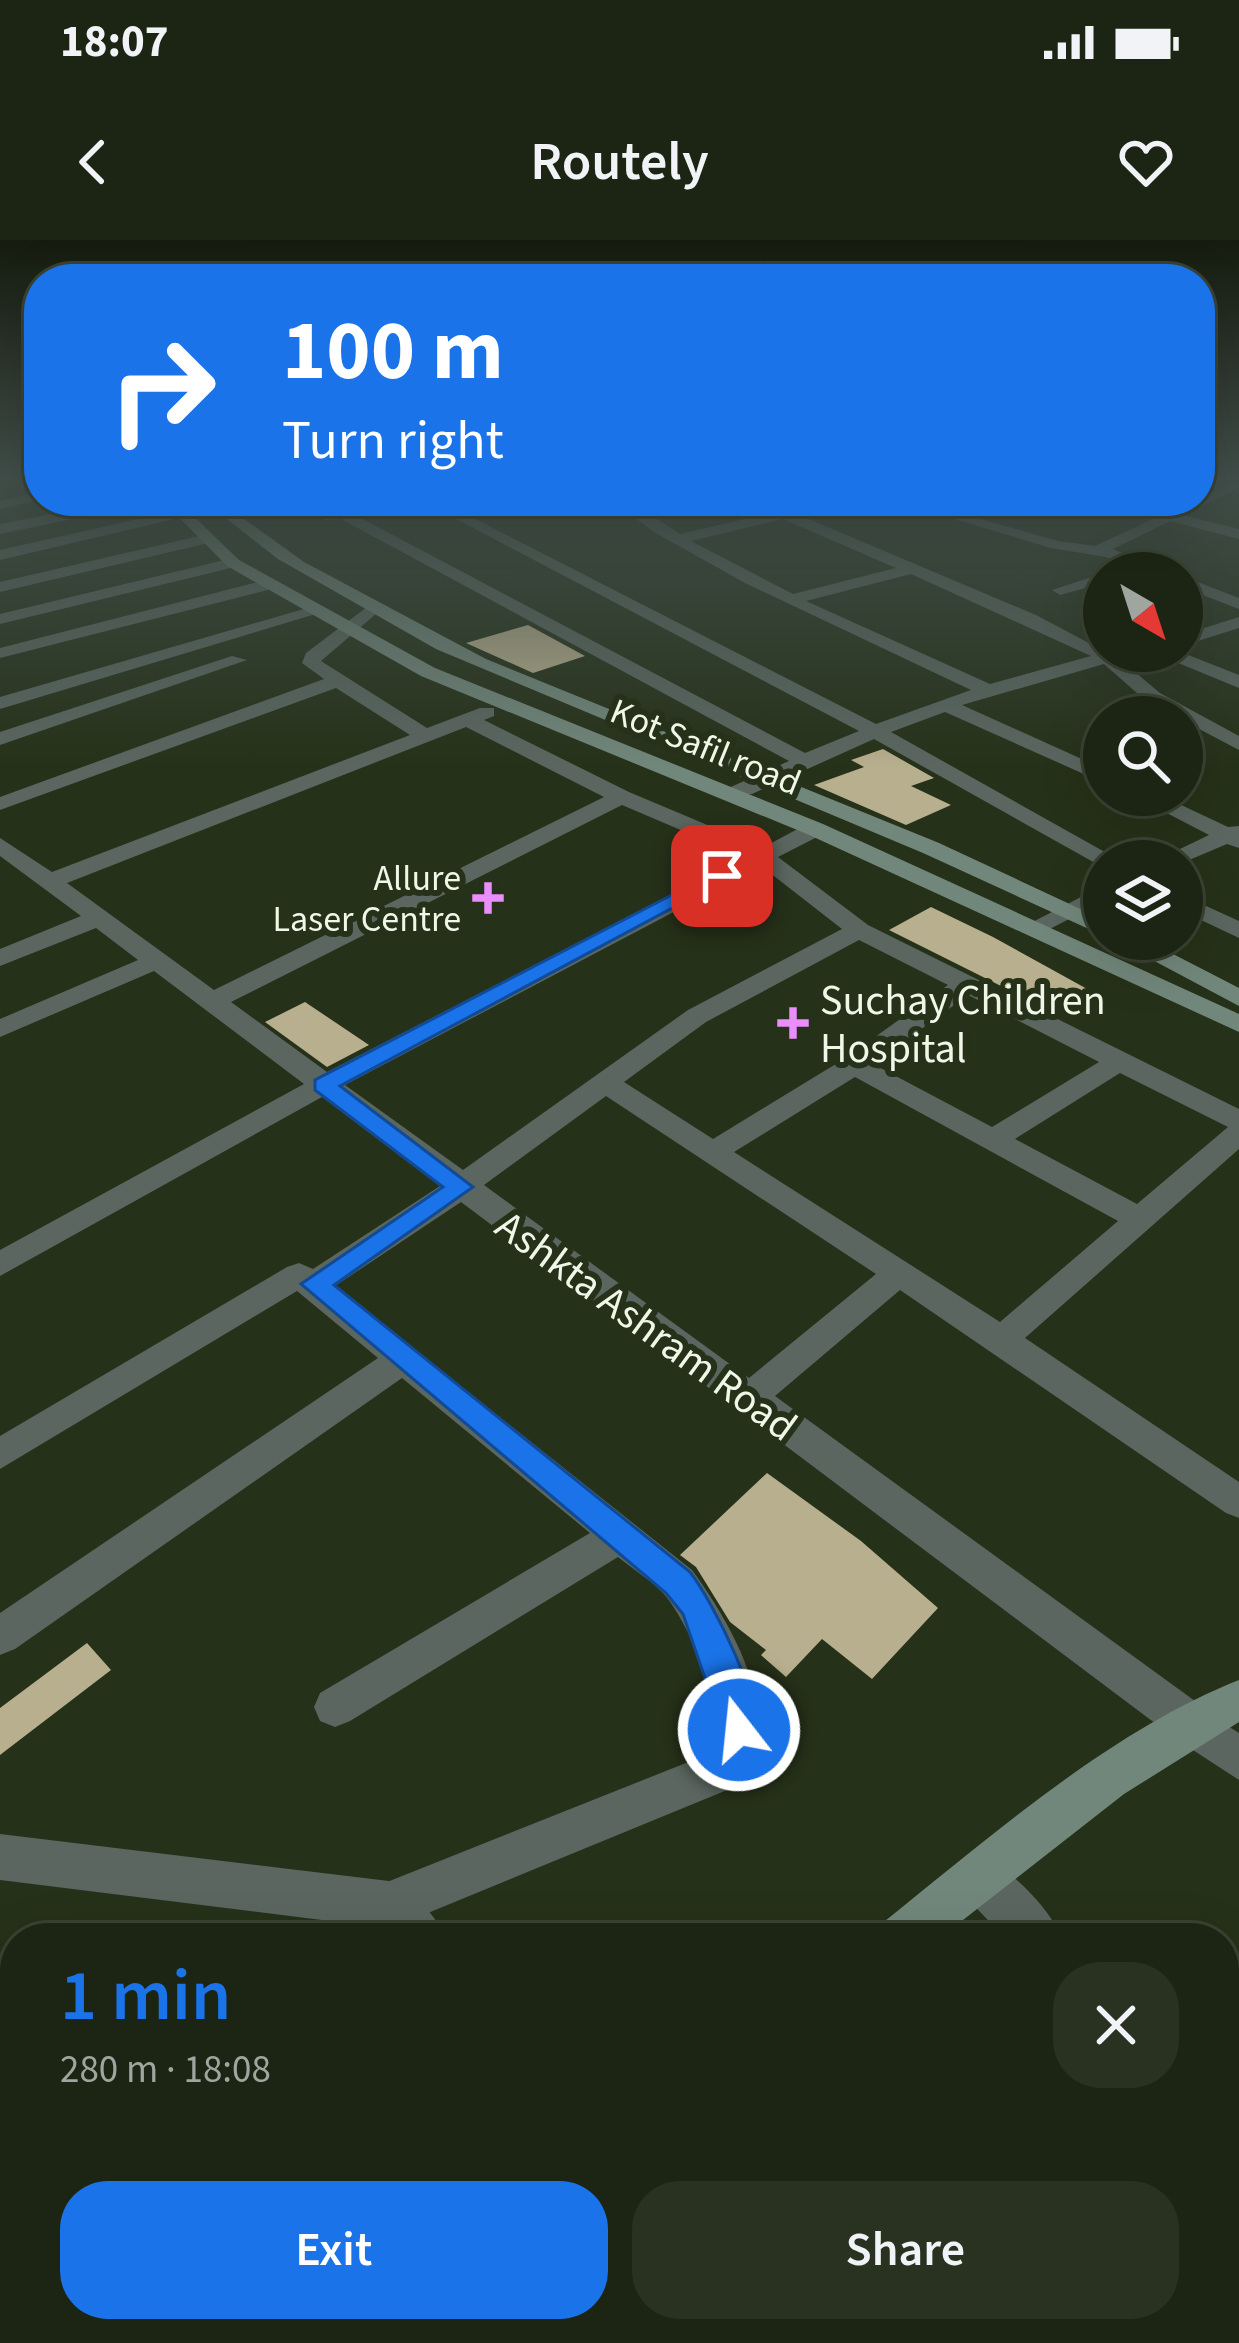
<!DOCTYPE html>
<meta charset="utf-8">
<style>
:root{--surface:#1c2513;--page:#293121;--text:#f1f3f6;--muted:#a0a5a0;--line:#3a4233;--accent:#1a73e8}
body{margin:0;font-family:"Source Sans 3",sans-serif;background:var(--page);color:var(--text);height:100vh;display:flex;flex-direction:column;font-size:45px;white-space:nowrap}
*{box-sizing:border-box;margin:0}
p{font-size:39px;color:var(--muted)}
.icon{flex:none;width:66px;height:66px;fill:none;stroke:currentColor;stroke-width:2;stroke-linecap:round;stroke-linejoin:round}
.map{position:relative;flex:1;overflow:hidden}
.sheet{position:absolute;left:0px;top:1683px;width:1239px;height:420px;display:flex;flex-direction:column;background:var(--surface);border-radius:48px 48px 0 0;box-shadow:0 12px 48px #0002,0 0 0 3px var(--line)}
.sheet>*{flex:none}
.guide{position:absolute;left:24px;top:24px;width:1191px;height:252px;border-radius:48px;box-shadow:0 12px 48px #0002,0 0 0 3px var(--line);background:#1a73e8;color:#fff;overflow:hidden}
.needle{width:78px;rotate:141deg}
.fabs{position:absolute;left:1083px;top:312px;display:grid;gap:24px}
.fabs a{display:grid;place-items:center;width:120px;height:120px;border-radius:50%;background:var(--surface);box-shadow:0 12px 48px #0002,0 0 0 3px var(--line);font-size:60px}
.pin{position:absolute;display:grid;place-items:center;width:102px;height:102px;color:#fff;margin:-51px;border-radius:24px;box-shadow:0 6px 18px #0006}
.me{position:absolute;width:132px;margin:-66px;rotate:344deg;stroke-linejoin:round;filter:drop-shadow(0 0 9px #0008)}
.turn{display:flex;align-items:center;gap:42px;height:252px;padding:0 60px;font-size:54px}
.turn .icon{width:156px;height:156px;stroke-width:2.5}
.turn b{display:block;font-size:84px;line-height:102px}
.round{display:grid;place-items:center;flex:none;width:126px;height:126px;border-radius:48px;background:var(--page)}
.headline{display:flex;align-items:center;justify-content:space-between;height:204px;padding:0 60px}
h1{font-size:72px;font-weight:600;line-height:90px;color:var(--accent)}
.cta{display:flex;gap:24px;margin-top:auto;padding:24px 60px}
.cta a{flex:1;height:138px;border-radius:48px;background:var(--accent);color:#fff;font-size:48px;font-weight:600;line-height:138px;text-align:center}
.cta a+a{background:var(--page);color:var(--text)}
.status{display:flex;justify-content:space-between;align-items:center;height:84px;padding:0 60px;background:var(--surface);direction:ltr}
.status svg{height:33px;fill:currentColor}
header{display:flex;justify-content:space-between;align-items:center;height:156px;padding:0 60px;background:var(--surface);font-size:54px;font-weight:600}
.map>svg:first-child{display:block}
.building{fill:#b8af8e}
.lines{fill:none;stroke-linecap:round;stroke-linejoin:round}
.minor{fill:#5a665f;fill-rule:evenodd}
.tertiary{fill:#5a665f;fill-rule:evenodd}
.secondary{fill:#72877b;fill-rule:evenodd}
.route{fill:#1a73e8;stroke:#114b97;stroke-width:3}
.poi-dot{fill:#ea8dfd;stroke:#263119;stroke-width:4.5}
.labels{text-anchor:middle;stroke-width:12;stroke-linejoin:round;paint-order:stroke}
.far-street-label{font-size:36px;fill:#f0f7e8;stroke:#263119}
.far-poi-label{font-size:36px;fill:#f0f7e8;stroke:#263119;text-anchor:end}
.poi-label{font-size:42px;fill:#f0f7e8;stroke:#263119;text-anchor:start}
.street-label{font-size:42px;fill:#f0f7e8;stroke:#263119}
</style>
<div class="status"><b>18:07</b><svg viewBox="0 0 49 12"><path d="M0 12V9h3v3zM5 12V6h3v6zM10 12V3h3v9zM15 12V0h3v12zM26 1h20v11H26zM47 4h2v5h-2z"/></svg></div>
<header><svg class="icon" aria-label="back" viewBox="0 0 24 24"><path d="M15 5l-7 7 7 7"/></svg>Routely<svg class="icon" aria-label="heart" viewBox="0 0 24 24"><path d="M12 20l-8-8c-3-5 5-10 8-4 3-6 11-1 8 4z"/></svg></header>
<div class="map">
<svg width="1239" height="2103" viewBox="0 0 1239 2103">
<rect width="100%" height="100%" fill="#263119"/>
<!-- building -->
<path class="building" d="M 528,385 L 585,416 L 533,433 L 466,403 Z
M 883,509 L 934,538 L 911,546 L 951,565 L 906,585 L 814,545 L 864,527 L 851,520 Z
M 931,667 L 993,697 L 1089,750 L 1057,774 L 889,690 Z
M 305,762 L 369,805 L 327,827 L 265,782 Z
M 767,1233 L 861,1301 L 938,1368 L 872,1439 L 822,1399 L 786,1437 L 761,1415 L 766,1410 L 730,1382 L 696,1327 L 680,1315 Z
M 87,1403 L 111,1430 L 0,1515 L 0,1468 Z"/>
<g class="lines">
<!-- minor -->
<path class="minor" d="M 1239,239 L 1239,248 L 1182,275 L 1239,289 L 1239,299 L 1170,281 L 1113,309 L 1169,333 L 1146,333 L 1106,317 L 1051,308 L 894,261 L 917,261 L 1058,301 L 1095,306 Z
M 39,252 L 39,260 L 0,269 L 0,261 Z
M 272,261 C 293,261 310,271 330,272 C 355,274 383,261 409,261 L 357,276 L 805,513 L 859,491 L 422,261 L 440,261 L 876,484 L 971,450 L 745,343 L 654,292 L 612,261 L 629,261 L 680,294 L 770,273 L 747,261 L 766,261 L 1036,375 L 1104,411 L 1178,411 L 1239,435 L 1239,448 L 1154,413 L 1122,421 L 1160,453 L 1239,496 L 1239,510 L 1146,461 L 1104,424 L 962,465 L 1104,529 L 1104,543 L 945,472 L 891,492 L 1112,616 L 1115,621 L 1104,621 L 1104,628 L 874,499 L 752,554 L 724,560 L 724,550 L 789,521 L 341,279 L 326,280 ZM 783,279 L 896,328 L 793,354 L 691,301 ZM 911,334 L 1091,416 L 990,444 L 806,361 Z
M 115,262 L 120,269 L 0,294 L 0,284 Z
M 178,270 L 183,277 L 0,320 L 0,310 Z
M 208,294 L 216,299 L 213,302 L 0,352 L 0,342 Z
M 233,318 L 241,323 L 239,326 L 0,384 L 0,374 Z
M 1104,333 L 1104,343 L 1060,355 L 1052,350 Z
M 1182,336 L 1239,358 L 1239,369 L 1182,347 Z
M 266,340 L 272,341 L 272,349 L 0,418 L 0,408 Z
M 371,364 L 380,369 L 377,373 L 321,421 L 427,488 L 480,468 L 494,468 L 494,476 L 484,480 L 629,552 L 762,608 L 807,584 L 823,584 L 823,594 L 778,617 L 868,685 L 1239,869 L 1239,909 L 1025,1098 L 1239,1242 L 1239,1278 L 1226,1273 L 900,1050 L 775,1156 L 1206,1469 L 1213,1484 L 1206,1499 L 1191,1505 L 1176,1499 L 461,962 L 335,1046 L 692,1330 C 733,1386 793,1488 732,1548 L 389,1689 L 372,1682 L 365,1665 L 372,1648 L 701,1517 C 702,1516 713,1506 714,1504 C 730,1474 685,1376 663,1353 C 650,1340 633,1329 618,1317 L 350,1481 L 335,1487 L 320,1481 L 314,1467 L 320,1453 L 590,1293 L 402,1138 L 15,1409 L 0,1415 L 0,1373 L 378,1118 L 297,1051 L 0,1229 L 0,1196 L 287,1027 L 299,1023 L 313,1029 L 440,946 L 322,857 L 0,1036 L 0,1010 L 304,844 L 154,731 L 0,797 L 0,779 L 138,720 L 96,688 L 0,726 L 0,709 L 81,676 L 0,616 L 0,598 L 52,632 L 410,495 L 336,448 L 0,570 L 0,557 L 324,439 L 302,423 L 306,413 ZM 466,487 L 604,557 L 214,750 L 67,643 ZM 622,565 L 744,617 L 327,832 L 231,762 ZM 761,626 L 842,689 L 688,770 L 463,930 L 345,845 ZM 859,700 L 948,745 L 844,819 L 713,899 L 624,842 L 706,782 ZM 968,755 L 1099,822 L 992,887 L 873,824 ZM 1120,833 L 1228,887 L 1137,964 L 1015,899 ZM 855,837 L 1118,981 L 1000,1082 L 734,912 ZM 606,856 L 876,1034 L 749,1138 L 484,945 Z
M 314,366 L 329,370 L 0,469 L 0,457 Z
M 1239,377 L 1239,388 L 1182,406 L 1182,395 Z
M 232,416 L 247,420 L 0,505 L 0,492 Z
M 1132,555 L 1160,555 L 1228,587 L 1239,586 L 1239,608 L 1227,604 L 1182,623 L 1155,621 L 1209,595 Z
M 1104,645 L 1104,661 L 1044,692 L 1026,692 L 1023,687 Z
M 1182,655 L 1239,681 L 1239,698 L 1182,671 Z
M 978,1614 C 1009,1627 1049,1667 1062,1698 L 1005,1698 L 962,1653 L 955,1637 L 962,1621 Z
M 1224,1845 L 1239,1851 L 1239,1911 L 1224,1905 Z
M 1042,2088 L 1109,2088 L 1115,2103 L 1049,2103 Z"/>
<!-- tertiary -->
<path class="tertiary" d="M 1191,1463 L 1239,1493 L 1239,1540 L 1176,1499 L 1169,1484 L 1176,1469 Z
M 0,1594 L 389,1641 C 414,1652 435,1673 445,1698 L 388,1698 L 378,1687 L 0,1640 Z"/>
<!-- secondary -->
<path class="secondary" d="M 163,261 L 178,261 L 239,320 L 435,428 L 823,584 L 1239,774 L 1239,792 L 807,594 L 421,436 L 227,326 Z
M 204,261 L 219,261 L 304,322 L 486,419 L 939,603 L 1104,680 L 1104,696 L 923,613 L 436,409 L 278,319 Z
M 1113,699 L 1144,699 L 1239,748 L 1239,766 Z
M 1239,1440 L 1239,1482 L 1124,1554 L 940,1698 L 878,1698 L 885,1681 C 991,1596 1112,1490 1239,1440 Z
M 503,2088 L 565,2088 L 558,2103 L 497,2103 Z"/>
</g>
<!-- sky -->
<linearGradient id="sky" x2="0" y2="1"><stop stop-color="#151b0e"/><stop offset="0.45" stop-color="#414e49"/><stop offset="1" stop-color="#414e49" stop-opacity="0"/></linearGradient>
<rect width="1239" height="530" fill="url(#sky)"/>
<!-- route -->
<path class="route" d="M 716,632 L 732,636 L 340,846 L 473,947 L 334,1045 L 690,1332 C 713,1362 767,1466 752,1502 L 739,1507 L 727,1502 L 683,1374 L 666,1353 L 301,1044 L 443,947 L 315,850 L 315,840 Z"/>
<!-- markers -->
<g class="poi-dot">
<path d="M482 640h12v12h12v12h-12v12h-12v-12h-12v-12h12z"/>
<path d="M787 765h12v12h12v12h-12v12h-12v-12h-12v-12h12z"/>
</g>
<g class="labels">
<!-- far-street labels -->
<g class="far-street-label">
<text transform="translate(706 506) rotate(22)" y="13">Kot Safil road</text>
</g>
<!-- far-poi labels -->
<g class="far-poi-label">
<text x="461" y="650">Allure<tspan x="461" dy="41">Laser Centre</tspan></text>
</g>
<!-- poi labels -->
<g class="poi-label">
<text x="820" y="774">Suchay Children<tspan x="820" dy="48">Hospital</tspan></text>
</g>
<!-- street labels -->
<g class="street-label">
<text transform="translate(647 1085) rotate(36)" y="15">Ashkta Ashram Road</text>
</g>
</g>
</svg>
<div class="fabs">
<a><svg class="needle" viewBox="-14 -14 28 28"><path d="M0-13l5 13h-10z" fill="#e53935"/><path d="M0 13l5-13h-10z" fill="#a0a5a0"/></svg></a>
<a><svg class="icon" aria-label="search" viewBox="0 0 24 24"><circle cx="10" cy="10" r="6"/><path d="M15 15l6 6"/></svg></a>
<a><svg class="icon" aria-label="layers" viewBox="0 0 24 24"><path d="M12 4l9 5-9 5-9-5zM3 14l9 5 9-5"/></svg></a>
</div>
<div class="pin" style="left:722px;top:636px;background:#d93025"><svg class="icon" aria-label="arrive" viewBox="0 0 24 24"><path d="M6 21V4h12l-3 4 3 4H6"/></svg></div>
<svg class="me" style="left:739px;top:1490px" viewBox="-20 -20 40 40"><circle r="17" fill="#1a73e8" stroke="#fff" stroke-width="3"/><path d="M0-11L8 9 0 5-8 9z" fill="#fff"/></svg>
<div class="guide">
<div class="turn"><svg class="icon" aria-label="right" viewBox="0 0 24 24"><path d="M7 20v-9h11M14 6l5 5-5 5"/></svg><div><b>100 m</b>Turn right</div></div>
</div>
<section class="sheet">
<div class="headline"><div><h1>1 min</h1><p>280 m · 18:08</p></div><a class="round"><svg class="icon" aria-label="close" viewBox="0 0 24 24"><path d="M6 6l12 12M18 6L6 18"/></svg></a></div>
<div class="cta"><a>Exit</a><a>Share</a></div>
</section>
</div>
